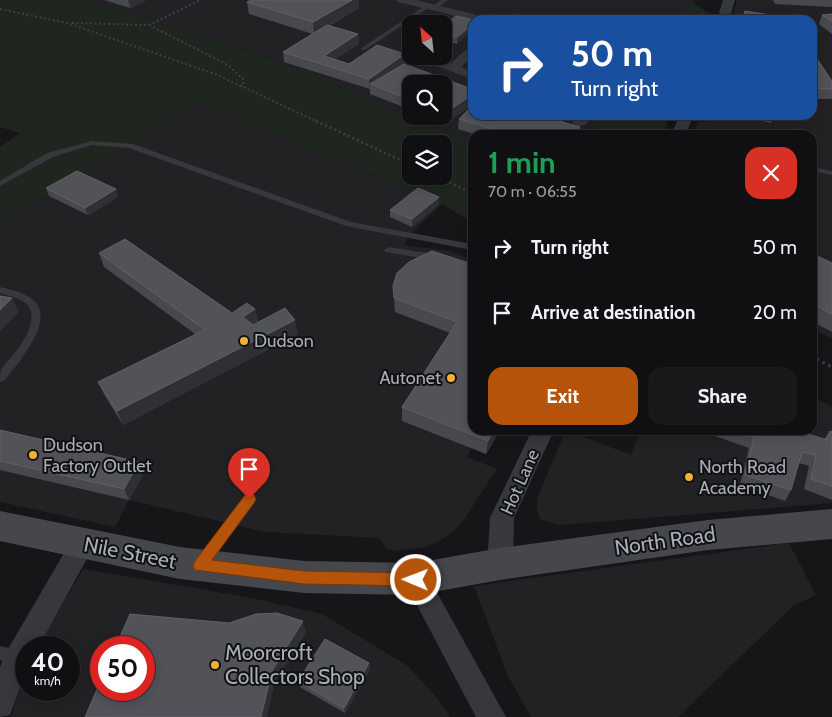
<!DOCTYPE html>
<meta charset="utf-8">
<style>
:root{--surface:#101012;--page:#19191b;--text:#f1f3f6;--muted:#9c9d9f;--line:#303032;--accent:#b45309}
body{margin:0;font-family:Cabin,sans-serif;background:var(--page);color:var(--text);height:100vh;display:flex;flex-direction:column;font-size:19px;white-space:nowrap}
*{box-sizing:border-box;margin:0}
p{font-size:16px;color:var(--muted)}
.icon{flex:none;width:28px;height:28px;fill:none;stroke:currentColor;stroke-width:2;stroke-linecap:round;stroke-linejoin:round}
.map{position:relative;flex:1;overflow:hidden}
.sheet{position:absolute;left:468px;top:130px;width:349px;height:305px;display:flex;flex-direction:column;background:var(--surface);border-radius:15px;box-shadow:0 2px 12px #0003,0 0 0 1px var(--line)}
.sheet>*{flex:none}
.banner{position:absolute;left:468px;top:15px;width:349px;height:105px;border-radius:15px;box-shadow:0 2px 12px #0003,0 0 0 1px var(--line);background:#1a4fa0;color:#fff;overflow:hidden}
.needle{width:32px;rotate:333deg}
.fabs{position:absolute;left:402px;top:15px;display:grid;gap:10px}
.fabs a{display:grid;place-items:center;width:50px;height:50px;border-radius:10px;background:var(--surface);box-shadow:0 2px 12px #0003,0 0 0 1px var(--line);font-size:25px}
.speed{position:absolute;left:15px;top:636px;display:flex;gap:10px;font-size:25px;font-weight:700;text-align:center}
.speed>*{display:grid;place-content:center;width:65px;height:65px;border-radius:50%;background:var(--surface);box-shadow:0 2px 12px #0003,0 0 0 1px var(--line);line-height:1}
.speed small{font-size:12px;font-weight:400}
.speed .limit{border:8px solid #d22;background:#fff;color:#111}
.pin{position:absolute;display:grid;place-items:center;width:42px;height:42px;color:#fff;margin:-51px -21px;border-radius:50% 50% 50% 0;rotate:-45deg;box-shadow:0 0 5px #0007}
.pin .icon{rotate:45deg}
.me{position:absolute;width:55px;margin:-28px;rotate:271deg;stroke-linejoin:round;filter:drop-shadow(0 0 4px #0008)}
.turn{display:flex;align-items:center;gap:18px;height:105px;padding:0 20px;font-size:22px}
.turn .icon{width:65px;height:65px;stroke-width:2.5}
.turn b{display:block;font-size:35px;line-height:42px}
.round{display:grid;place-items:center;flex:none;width:52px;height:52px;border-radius:15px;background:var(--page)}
.summary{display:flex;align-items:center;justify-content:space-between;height:85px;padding:0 20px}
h1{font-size:30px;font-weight:700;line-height:38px;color:#1e9e55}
.cta{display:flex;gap:10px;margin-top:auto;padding:10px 20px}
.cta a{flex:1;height:58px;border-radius:15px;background:var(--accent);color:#fff;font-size:20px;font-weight:700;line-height:58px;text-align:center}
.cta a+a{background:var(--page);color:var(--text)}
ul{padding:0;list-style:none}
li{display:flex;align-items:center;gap:15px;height:65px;padding:0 20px}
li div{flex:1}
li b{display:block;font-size:19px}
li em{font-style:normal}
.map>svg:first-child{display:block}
.built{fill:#222225;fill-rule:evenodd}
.green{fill:#1e261f;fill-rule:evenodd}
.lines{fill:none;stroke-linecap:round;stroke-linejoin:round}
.path-far2{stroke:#3d3f44;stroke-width:2;stroke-dasharray:2 2.5;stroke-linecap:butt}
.path-far1{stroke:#3d3f44;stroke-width:2.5;stroke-dasharray:2 3;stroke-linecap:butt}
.path{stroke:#3d3f44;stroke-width:3;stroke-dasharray:2.5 4;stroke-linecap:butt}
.lane{fill:#37383d;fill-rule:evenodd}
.street{fill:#37383d;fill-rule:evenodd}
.secondary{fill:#45474d;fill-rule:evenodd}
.wall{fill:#47494d}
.shaded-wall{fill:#2f3033}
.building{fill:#525359;stroke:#5f6168}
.route{fill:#b45309;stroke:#753606}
.poi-dot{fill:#f2b134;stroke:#111113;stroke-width:2}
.labels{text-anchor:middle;stroke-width:4;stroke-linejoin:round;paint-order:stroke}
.poi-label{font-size:18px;fill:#a8adb8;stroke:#111113;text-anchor:start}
.street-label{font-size:18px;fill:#a8adb8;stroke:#111113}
.near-street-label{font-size:21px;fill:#a8adb8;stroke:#111113}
.near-poi-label{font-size:21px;fill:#a8adb8;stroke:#111113;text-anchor:start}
</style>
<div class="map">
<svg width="832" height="717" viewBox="0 0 832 717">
<rect width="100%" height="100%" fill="#161618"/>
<!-- built -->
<path class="built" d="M 86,0 L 694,0 L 678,20 L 472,20 L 472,115 L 605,115 L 589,135 L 472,135 L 472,142 L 272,59 L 161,24 L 148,18 ZM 411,24 L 444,24 L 444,56 L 411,56 ZM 411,84 L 444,84 L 444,116 L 411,116 Z
M 737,0 L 832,0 L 832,339 L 811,328 L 811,135 L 693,135 L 699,121 L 707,122 L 707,115 L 811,115 L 811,20 L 731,20 Z
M 201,103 L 442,204 L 408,236 L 405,245 L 448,251 L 472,259 L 472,430 L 500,430 L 486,454 L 472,448 L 467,457 L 497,469 L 461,524 L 443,539 L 425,547 L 396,551 L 387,549 L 379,538 L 266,532 L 129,500 L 115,527 L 0,502 L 0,223 Z
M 811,395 L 832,407 L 832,503 L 560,525 L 541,520 L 537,511 L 537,498 L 566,430 L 631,455 L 640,430 L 811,430 Z
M 789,543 L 816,595 L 793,606 L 678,717 L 531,717 L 508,676 L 474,586 Z
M 83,569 L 252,598 L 322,614 L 408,666 L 437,698 L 450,717 L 11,717 L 26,667 L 26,690 L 69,690 L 69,648 L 38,647 ZM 101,648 L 144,648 L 144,690 L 101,690 Z"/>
<!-- green -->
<path class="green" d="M 0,0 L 86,0 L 148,18 L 161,24 L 272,59 L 472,142 L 472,222 L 442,204 L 201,103 L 0,223 L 0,147 L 20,133 L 0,127 ZM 411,144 L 444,144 L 444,176 L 411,176 Z
M 692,2 L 709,13 L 709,20 L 677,20 Z
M 605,115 L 667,115 L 666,135 L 589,135 Z"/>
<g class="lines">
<!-- path-far2 -->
<path class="path-far2" d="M 0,9 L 67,23 L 215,74 L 318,122
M 72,23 L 149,25 L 200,0
M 149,25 L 228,65 L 244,80 L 242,87"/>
<!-- path-far1 -->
<path class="path-far1" d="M 316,121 L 411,165
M 436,176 L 472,193"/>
<!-- path -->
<path class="path" d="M 811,356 L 832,367"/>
<!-- lane -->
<path class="lane" d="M 441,0 L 448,0 L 436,9 L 432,9 L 432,7 Z
M 426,5 L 431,6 L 365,50 L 360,49 Z
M 92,141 L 133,144 L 351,222 L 472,244 L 472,250 L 346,226 L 129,148 L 92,145 L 53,157 L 0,186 L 0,181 L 47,153 Z
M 811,167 L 832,171 L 832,175 L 811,171 Z
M 388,247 L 434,254 L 438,257 L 434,260 L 385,252 L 384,250 Z
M 0,287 C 11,290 24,292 33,300 C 57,320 17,364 4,381 L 0,382 C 0,378 0,373 1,370 C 3,365 9,360 13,355 C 22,344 39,320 28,306 C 22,298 9,296 0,293 Z
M 249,494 L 253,495 L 255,499 L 253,503 L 208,565 L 204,567 L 200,565 L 198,561 L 200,557 L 245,495 Z
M 0,646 L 23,651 L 25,656 L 23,661 L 18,663 L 0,660 Z"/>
<!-- street -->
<path class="street" d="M 396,0 L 416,0 L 489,18 L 491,20 L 472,20 L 398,2 Z
M 723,0 L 735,0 L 729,20 L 717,20 Z
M 517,13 L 523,16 L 519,20 L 505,20 Z
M 472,47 L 472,57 L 461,67 L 472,71 L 472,79 L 417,59 L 415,56 L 433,56 L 451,63 L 468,48 Z
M 578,115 L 593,115 C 588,123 584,128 574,126 L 572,123 Z
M 680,115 L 694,115 L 685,135 L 671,135 Z
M 532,430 L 554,430 L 514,518 L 513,564 L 509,572 L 500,575 L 491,572 L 487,564 L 490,518 Z
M 83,533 L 92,536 L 95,544 L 38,648 L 26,648 L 26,671 L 10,715 L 0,717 L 0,667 L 4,656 L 74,536 Z
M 416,567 L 425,571 L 506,717 L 476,717 L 403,579 L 407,571 Z"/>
<!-- secondary -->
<path class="secondary" d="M 832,509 L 832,539 L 708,550 L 500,580 L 416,595 L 304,593 L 180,579 L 0,541 L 0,511 L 180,547 L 304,561 L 416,563 L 500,548 L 708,520 Z"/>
</g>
<!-- wall -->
<path class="wall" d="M 104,0 L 146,0 L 130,8 Z
M 251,0 L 358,0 L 359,8 L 329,26 L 358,34 L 359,44 L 335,59 L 349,64 L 405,63 L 404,64 L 472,89 L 472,105 L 445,124 L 426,116 L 444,116 L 444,84 L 411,84 L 411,110 L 370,94 L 370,89 L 284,62 L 283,52 L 313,34 L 249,14 L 247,2 Z
M 773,0 L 832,0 L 832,7 L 775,4 Z
M 832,14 L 832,34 L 819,24 L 822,15 Z
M 474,20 L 457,44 L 444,40 L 444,25 Z
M 811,50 L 832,81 L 832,99 L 811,99 Z
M 744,115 L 773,115 L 771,123 L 743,117 Z
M 459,119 L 580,127 L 579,135 L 477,135 L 458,129 Z
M 46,188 L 116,189 L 118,197 L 88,215 L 49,196 Z
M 439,197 L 439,204 L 412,227 L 390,217 L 390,210 Z
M 432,251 L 500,430 L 486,454 L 402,421 L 402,407 L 450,333 L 395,312 L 393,286 Z
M 99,253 L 232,313 L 255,309 L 258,322 L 298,334 L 123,425 L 105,396 L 98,382 L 195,334 L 104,267 Z
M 811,253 L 832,263 L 832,332 L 811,321 Z
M 0,430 L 144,473 L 129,500 L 0,470 Z
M 698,430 L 795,430 L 824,439 L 830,431 L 832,432 L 832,500 L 804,489 L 809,466 L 799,463 L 791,490 L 785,501 L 740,485 L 749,448 Z
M 370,669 L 345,713 L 300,687 L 298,681 Z"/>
<!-- shaded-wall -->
<path class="shaded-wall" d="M 128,0 L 146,0 L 130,8 Z
M 352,0 L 358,0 L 359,8 L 314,34 L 313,22 Z
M 472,25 L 472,31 L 457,44 L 457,37 Z
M 358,34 L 359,44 L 326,65 L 324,56 Z
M 405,54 L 405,63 L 374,86 L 370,84 L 370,89 L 369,79 Z
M 472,95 L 472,105 L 445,124 L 445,113 Z
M 580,127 L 579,135 L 574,135 Z
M 116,189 L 118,197 L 88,215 L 85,208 Z
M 439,197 L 439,204 L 412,227 L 412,219 Z
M 12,298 L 19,312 L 0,332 L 0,310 Z
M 255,309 L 258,323 L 246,332 L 243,317 Z
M 295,320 L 298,334 L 123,425 L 117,411 Z
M 494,430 L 500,430 L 486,454 L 488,441 Z
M 139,462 L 144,473 L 129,500 L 124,489 Z
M 303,621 L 306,633 L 275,682 L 267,717 L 261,717 L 272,671 Z
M 369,663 L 370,669 L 345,713 L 344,708 Z"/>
<!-- building -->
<path class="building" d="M 251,0 L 352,0 L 313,22 L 247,2 Z
M 745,11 L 784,17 L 783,20 L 742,20 Z
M 832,14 L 832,21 L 822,15 Z
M 456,16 L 474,20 L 472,20 L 472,25 L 457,37 L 444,33 L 444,25 Z
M 327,25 L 358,34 L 324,56 L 349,64 L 377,45 L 405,54 L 369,79 L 283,52 Z
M 811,50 L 832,81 L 832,89 L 811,88 Z
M 404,64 L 472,89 L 472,95 L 445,113 L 444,113 L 444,84 L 411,84 L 411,100 L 370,84 Z
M 472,106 L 472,115 L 538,115 L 580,127 L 574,135 L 512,135 L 459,119 Z
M 77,171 L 116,189 L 85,208 L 46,188 Z
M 418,188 L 439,197 L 412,219 L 390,210 Z
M 125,239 L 232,313 L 247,303 L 255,309 L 243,317 L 253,325 L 285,308 L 295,320 L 117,411 L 98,382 L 205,330 L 99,253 Z
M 432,251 L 472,264 L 472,430 L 494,430 L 488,441 L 402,407 L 457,322 L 394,298 L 393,286 L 397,273 L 409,262 Z
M 811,253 L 832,263 L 832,314 L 811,303 Z
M 0,296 L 12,298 L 0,310 Z
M 0,430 L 139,462 L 124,489 L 0,461 Z
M 734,430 L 795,430 L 827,440 L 830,431 L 832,432 L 832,486 L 811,479 L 816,455 L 802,452 L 791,490 L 745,475 L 754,437 Z
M 277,613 L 303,621 L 272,671 L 261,717 L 85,717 L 101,680 L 101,690 L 144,690 L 144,648 L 115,648 L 130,614 L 229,623 L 256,614 Z
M 325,639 L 369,663 L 344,708 L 298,681 Z"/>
<!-- route -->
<path class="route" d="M 249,493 L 254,495 L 256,499 L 254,503 L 212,560 L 304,571 L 416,573 L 421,575 L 423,580 L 421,584 L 416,586 L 304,584 L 195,570 L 193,566 L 195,561 L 245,495 Z"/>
<!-- markers -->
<g class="poi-dot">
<circle cx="244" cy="341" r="5"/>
<circle cx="451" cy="378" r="5"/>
<circle cx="33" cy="455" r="5"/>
<circle cx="689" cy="477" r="5"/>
<circle cx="215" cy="665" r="5"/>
</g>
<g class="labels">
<!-- poi labels -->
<g class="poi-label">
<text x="254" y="347">Dudson</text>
<text x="441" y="384" text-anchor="end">Autonet</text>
<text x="43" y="451">Dudson<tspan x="43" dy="21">Factory Outlet</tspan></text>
<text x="699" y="473">North Road<tspan x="699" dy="21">Academy</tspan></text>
</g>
<!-- street labels -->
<g class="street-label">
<text transform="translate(520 482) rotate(-66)" y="6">Hot Lane</text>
</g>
<!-- near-street labels -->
<g class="near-street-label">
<text transform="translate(665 541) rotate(-8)" y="7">North Road</text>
<text transform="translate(130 553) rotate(11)" y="7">Nile Street</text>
</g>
<!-- near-poi labels -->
<g class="near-poi-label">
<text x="225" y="660">Moorcroft<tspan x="225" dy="24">Collectors Shop</tspan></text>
</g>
</g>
</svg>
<div class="fabs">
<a><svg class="needle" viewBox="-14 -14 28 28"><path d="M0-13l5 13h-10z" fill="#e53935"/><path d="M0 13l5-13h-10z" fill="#9c9d9f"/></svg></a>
<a><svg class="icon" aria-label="search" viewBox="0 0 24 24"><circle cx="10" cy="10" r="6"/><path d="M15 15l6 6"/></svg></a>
<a><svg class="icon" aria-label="layers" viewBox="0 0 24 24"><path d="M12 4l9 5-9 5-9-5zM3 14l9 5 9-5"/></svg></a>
</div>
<div class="speed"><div>40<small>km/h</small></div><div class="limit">50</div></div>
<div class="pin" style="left:249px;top:499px;background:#d93025"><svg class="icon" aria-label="arrive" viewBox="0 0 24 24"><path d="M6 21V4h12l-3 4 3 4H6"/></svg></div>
<svg class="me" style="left:416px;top:580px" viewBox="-20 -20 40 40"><circle r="17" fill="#b45309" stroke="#fff" stroke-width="3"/><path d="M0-11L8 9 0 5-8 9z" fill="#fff"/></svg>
<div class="banner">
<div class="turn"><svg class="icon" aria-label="right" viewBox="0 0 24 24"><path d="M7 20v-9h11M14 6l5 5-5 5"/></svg><div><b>50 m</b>Turn right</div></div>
</div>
<section class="sheet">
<div class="summary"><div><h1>1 min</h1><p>70 m · 06:55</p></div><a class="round" style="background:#d93025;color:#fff"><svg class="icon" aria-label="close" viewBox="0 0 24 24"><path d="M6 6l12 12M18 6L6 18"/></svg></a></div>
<ul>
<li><svg class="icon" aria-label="right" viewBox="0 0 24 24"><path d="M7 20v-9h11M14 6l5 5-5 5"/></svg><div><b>Turn right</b></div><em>50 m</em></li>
<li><svg class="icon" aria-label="arrive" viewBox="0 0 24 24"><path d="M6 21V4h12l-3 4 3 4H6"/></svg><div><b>Arrive at destination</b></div><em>20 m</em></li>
</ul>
<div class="cta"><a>Exit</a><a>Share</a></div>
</section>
</div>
